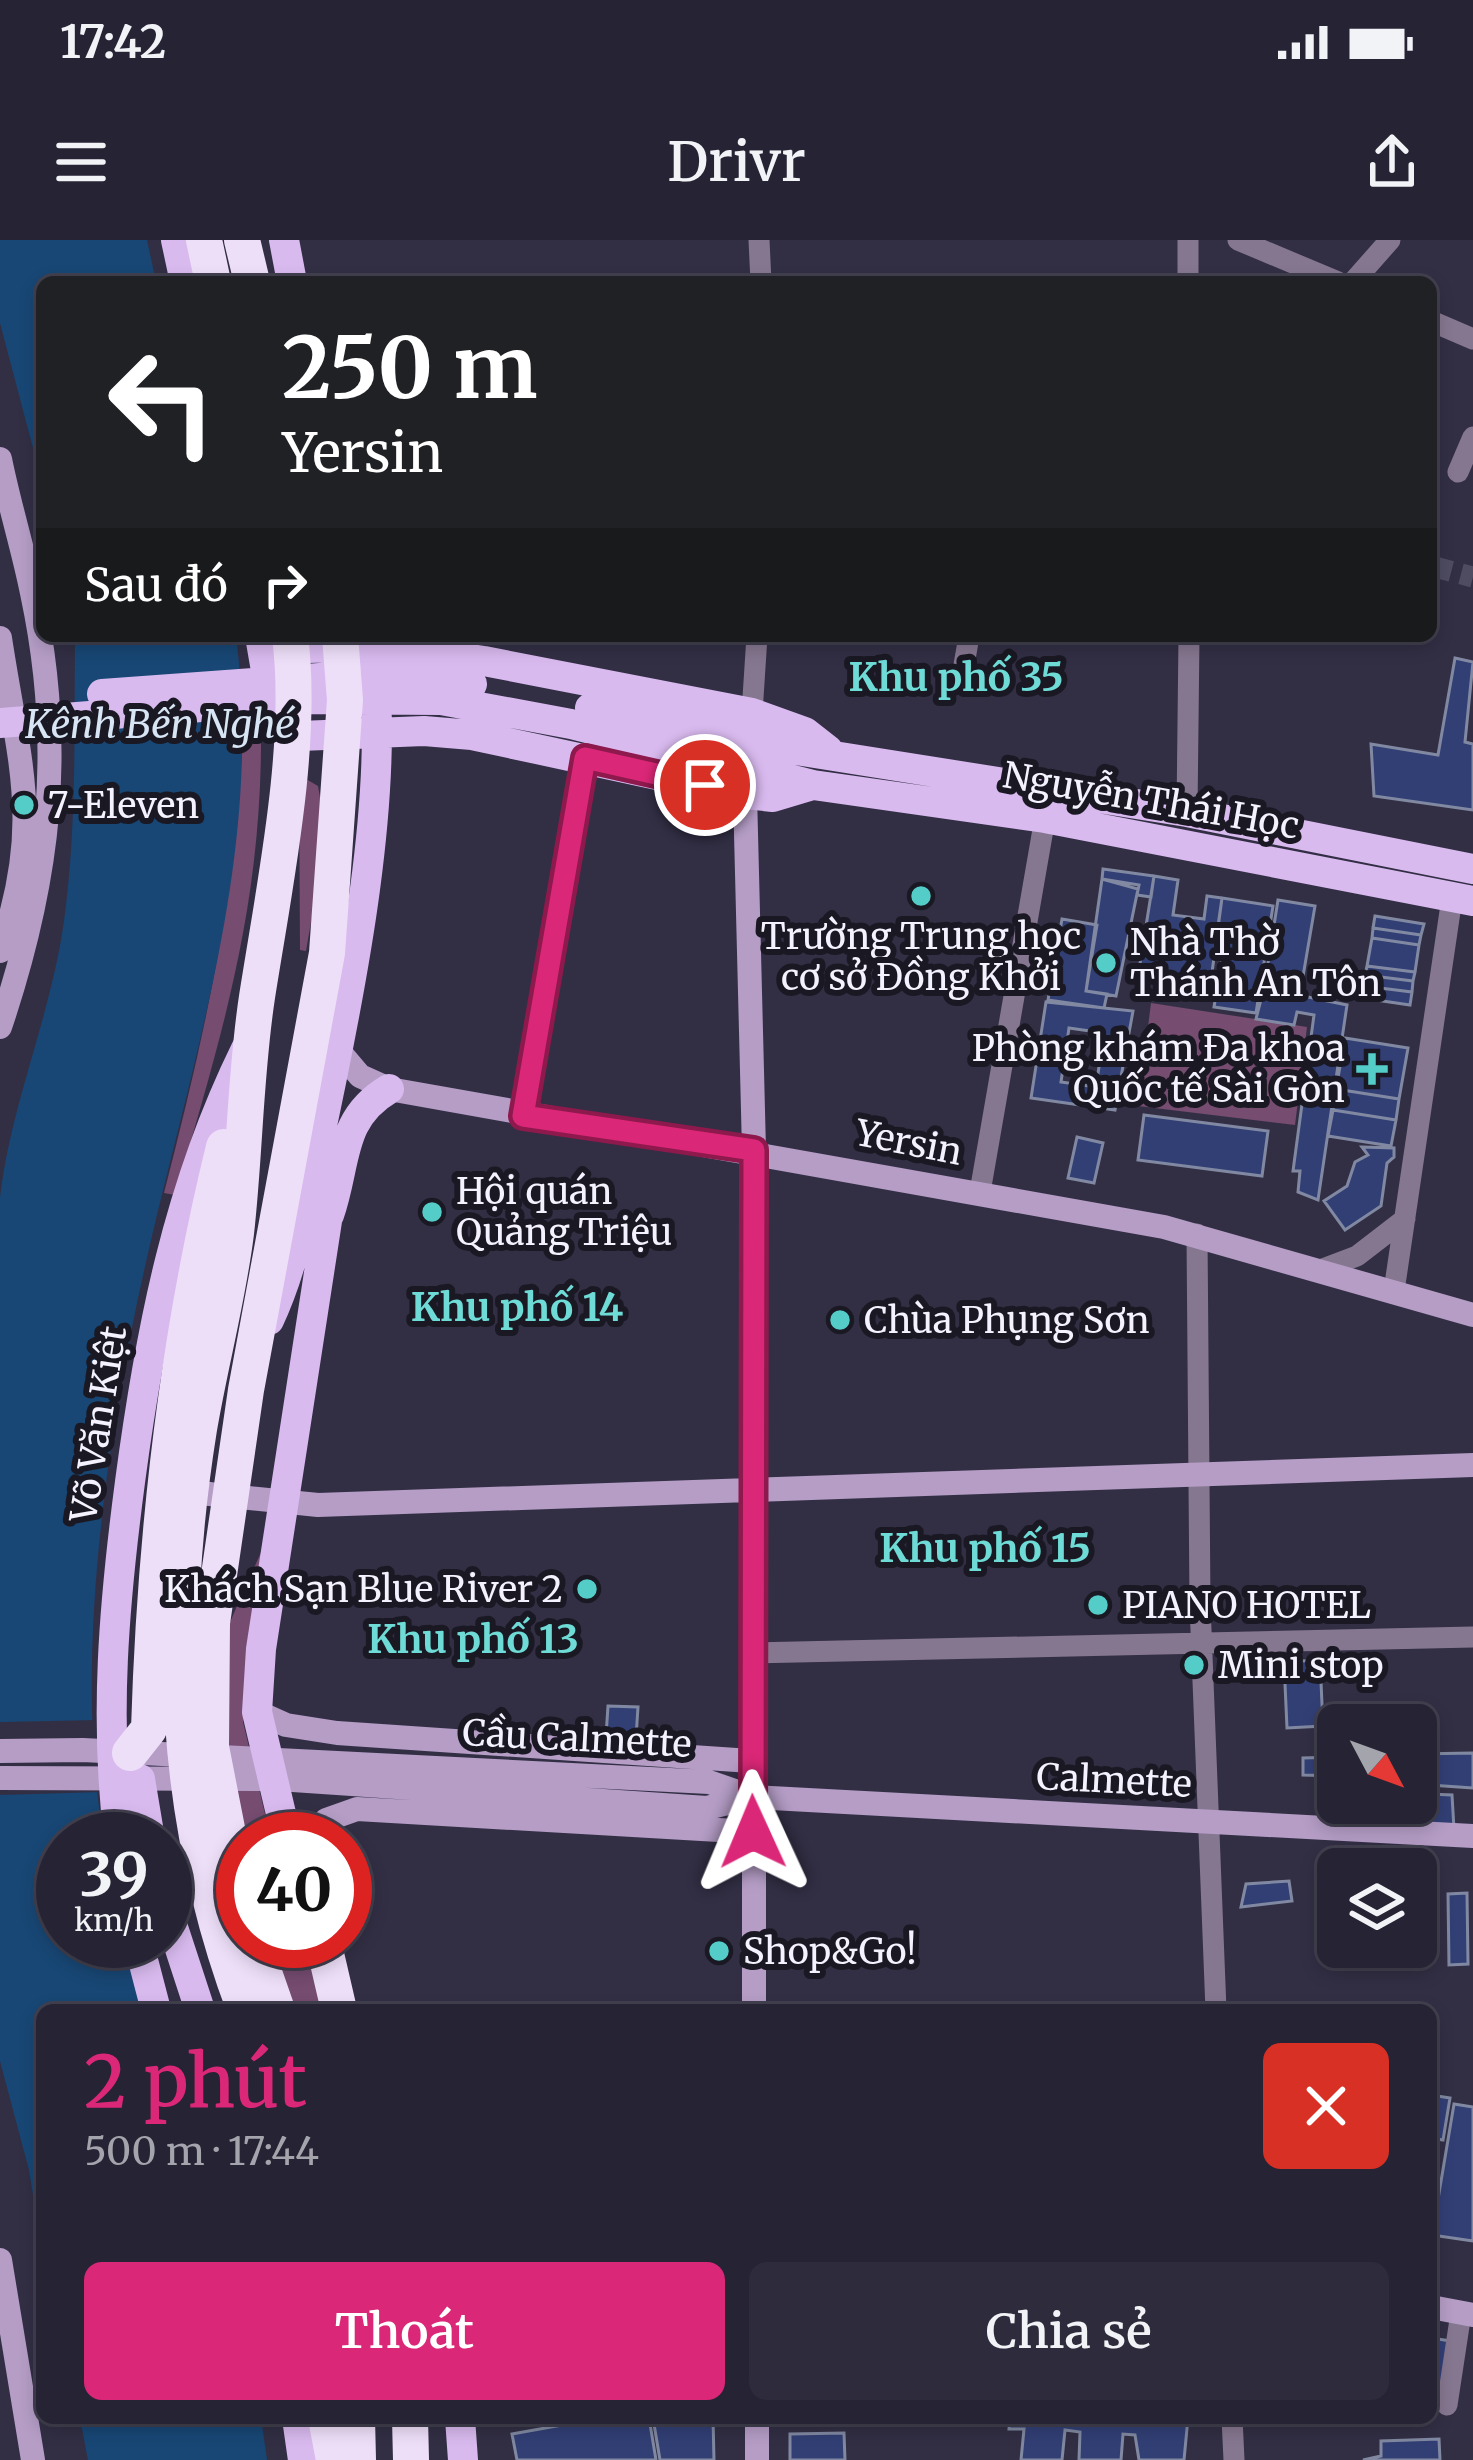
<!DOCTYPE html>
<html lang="vi">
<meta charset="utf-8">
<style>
:root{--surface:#262334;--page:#2e2b3c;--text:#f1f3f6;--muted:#a4a4ac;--line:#42404f;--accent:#db2777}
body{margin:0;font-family:Merriweather,serif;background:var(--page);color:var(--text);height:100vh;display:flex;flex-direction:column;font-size:45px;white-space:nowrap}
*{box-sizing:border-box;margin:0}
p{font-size:39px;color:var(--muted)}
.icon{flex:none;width:66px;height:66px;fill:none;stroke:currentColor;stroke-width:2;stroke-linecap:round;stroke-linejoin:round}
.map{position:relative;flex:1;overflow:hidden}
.drawer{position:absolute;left:36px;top:1764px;width:1401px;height:420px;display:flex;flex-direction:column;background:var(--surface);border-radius:18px;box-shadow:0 6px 18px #0003,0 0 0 3px var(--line)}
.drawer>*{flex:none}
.top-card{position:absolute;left:36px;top:36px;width:1401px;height:366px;border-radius:18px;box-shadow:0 6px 18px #0003,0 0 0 3px var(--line);background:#202124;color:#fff;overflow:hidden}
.needle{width:78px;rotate:131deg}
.fabs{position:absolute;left:1317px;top:1464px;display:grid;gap:24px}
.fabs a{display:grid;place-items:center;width:120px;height:120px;border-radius:18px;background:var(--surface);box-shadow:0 6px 18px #0003,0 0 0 3px var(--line);font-size:60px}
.speed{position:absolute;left:36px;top:1572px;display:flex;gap:24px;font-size:60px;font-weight:700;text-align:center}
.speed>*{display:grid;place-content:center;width:156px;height:156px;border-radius:50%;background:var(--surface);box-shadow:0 6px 18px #0003,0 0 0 3px var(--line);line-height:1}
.speed small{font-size:30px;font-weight:400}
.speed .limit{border:18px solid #d22;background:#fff;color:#111}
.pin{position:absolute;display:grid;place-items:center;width:102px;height:102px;color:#fff;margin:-51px;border:6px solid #fff;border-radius:50%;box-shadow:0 3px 12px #0007}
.me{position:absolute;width:132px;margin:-66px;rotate:359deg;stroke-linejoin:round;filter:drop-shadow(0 0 9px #0008)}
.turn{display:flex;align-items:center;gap:42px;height:252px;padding:0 48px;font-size:54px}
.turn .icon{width:156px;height:156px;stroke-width:2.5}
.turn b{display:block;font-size:84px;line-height:102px}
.then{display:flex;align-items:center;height:114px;padding:0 48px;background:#0003;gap:24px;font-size:45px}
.round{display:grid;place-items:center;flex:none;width:126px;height:126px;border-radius:18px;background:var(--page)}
.overview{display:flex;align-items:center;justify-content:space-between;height:204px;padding:0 48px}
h1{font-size:72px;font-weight:600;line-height:90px;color:var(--accent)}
.cta{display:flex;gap:24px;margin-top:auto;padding:24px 48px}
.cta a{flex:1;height:138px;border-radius:18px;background:var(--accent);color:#fff;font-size:48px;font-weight:600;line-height:138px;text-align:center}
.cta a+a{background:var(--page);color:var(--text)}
.status{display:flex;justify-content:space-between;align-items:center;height:84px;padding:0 60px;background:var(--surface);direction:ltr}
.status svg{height:33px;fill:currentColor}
header{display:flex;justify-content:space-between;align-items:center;height:156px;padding:0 48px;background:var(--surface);font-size:54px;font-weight:600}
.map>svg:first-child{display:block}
.green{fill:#764c71}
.water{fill:#184775}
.pier{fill:#322f45}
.building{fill:#323f75;stroke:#8189a2;stroke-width:3;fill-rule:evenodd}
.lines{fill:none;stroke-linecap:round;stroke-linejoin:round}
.street-tunnel{stroke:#4f4c61;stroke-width:21;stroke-dasharray:21 10;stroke-linecap:butt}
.street{stroke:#867790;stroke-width:21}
.secondary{stroke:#b59dc6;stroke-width:24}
.primary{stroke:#d9baef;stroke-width:30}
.highway{stroke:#eedff9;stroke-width:36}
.route-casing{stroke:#8e194d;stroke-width:30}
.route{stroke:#db2777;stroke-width:21}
.poi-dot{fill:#54cdc8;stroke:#1a1923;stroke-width:4.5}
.labels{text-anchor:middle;stroke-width:12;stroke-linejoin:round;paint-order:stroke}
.street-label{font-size:36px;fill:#f3f2fe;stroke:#1a1923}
.poi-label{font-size:36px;fill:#f3f2fe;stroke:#1a1923;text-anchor:start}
.neighbourhood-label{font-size:39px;font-weight:bold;fill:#6fdbd6;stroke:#1a1923}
.water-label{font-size:39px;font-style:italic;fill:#d8e5f4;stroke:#1a1923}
</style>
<div class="status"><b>17:42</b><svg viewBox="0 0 49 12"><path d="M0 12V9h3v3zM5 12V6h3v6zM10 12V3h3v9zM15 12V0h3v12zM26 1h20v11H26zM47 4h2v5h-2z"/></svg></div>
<header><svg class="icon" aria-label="menu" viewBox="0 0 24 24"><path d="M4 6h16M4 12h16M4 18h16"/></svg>Drivr<svg class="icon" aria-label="share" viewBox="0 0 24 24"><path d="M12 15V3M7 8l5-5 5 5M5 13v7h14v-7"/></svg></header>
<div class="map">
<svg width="1473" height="2220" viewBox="0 0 1473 2220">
<rect width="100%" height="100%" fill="#322f45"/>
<!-- green -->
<path class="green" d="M 261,484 C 263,661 224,788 175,955 L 164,953 C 204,798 238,647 243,486 Z
M 299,535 L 318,546 C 329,600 315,657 306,711 L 300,710 Z
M 1151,763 L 1307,787 L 1295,885 L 1138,866 Z
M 266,1301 L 243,1482 L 271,1599 L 243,1599 L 223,1488 L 230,1382 Z
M 267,1701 L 304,1701 L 324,1770 L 293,1770 Z"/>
<!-- water -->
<path class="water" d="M 0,0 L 147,0 L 156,42 L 42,42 L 42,242 L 0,83 Z
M 75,396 L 236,396 C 264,615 191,820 144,1031 C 106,1200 73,1429 104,1599 L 63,1599 L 63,1701 L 125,1701 L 142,1770 L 42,1770 L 42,2011 L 29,1930 L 0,1821 L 0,958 C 11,863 51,776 64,681 C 77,586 74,491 75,396 Z
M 80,2178 L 261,2178 L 267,2220 L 88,2220 Z"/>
<!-- pier -->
<path class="pier" d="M 98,1480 L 102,1552 L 0,1555 L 0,1482 Z"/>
<!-- building -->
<path class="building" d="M 1455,418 L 1473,422 L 1465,502 L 1473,504 L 1473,570 L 1374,556 L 1371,504 L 1438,515 Z
M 1103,629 L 1154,636 L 1151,657 L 1137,655 L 1139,645 L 1102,639 Z
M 1154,636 L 1178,640 L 1173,675 L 1204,679 L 1207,656 L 1222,658 L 1211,740 L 1139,730 Z
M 1102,639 L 1138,649 L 1116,756 L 1086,751 Z
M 1222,658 L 1273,666 L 1256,773 L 1214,767 L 1227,687 L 1218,686 Z
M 1278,660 L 1315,666 L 1300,754 L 1264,748 Z
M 1375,676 L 1424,684 L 1421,695 L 1373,688 Z
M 1062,679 L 1097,685 L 1086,751 L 1107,754 L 1104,768 L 1048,760 Z
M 1373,688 L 1421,695 L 1419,705 L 1372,698 Z
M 1372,698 L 1419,705 L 1415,732 L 1367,726 Z
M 1367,726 L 1415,732 L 1413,741 L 1365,735 Z
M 1365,735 L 1413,741 L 1412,752 L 1364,746 Z
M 1364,746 L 1412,752 L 1410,765 L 1362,758 Z
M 1264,748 L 1347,765 L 1318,960 L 1298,952 L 1300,931 L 1293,931 L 1314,775 L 1297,772 L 1294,785 L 1256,779 Z
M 1046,762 L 1133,771 L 1115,870 L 1031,858 ZM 1069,788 L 1104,793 L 1096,847 L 1061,842 Z
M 1345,798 L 1408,808 L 1399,859 L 1336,849 Z
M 1336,849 L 1399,859 L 1396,880 L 1333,870 Z
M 1333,870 L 1396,880 L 1391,906 L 1328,896 Z
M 1144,875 L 1268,891 L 1262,936 L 1138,920 Z
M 1077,897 L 1103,903 L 1094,943 L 1068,938 Z
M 1362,907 L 1394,908 L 1394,917 L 1387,923 L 1381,966 L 1345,990 L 1324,961 L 1347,946 L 1355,922 L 1368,915 Z
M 1278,1415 L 1279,1433 L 1222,1435 L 1221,1417 Z
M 1320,1420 L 1323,1486 L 1287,1488 L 1284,1422 Z
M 608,1466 L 638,1467 L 636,1498 L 606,1496 Z
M 1473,1513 L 1473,1548 L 1416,1544 L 1416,1514 Z
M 1338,1517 L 1338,1536 L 1303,1535 L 1303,1518 Z
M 1428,1554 L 1452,1555 L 1454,1589 L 1427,1586 Z
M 1388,1563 L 1412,1563 L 1414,1580 L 1388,1578 Z
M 1289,1641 L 1292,1661 L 1241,1667 L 1246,1644 Z
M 1467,1653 L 1468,1724 L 1449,1725 L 1448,1654 Z
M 1431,1855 L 1450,1858 L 1443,1900 L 1431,1898 Z
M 1454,1864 L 1473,1867 L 1473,2001 L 1432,1995 Z
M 1431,2098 L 1451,2101 L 1445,2148 L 1431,2146 Z
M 601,2178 L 649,2178 L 656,2220 L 517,2220 L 512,2194 Z
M 653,2178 L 713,2178 L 714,2220 L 660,2220 Z
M 1010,2178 L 1124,2178 L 1124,2184 L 1133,2185 L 1142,2178 L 1188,2178 L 1184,2220 L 1139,2220 L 1135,2195 L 1123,2194 L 1121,2220 L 1079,2220 L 1080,2192 L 1065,2190 L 1062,2220 L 1021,2220 L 1024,2189 L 1009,2189 Z
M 844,2193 L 845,2220 L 790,2220 L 790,2194 Z
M 1439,2199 L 1440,2220 L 1363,2220 L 1381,2216 L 1381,2201 Z"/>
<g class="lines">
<!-- street-tunnel -->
<path class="street-tunnel" d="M 1431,326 L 1473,337"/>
<!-- street -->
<path class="street" d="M 759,0 L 761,42
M 1188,0 L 1188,42
M 1238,0 L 1338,42
M 1353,42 L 1390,0
M 1431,81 L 1473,99
M 1458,232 L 1473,197
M 964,425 L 969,396
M 752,473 L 757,396
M 1187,572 L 1189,396
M 523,876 L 585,518
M 980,952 L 1045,578
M 1197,994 L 1200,1365 L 1216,1770
M 1320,1030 L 1357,1016 L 1405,979
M 1394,1051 L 1452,658
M 754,1413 L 1473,1397
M 1447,2165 L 1461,2073
M 1232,2178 L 1234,2220"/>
<!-- secondary -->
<path class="secondary" d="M 0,219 C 9,264 23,308 32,353 C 65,508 50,639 0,787
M 0,398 C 19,524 44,583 0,711
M 745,554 L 754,910 L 754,1770
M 338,810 L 360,836 L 389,849 L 1164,987 L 1473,1075
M 190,1252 L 318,1265 L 1473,1225
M 257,1472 L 286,1485 L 337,1493 L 751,1521
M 0,1511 L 83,1510 L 709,1542 L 752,1557
M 0,1538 L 278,1539 L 707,1568 L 752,1557 L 1473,1596
M 310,1599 L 326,1580 L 357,1569 L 753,1592
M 0,2020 L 33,2220
M 1431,2067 L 1473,2075
M 757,2178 L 757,2220"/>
<!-- primary -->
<path class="primary" d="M 176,0 L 185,42
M 284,0 L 292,42
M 260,396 L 270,454 L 300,496 L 424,491 L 472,495 L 745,554 L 773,557 L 813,545
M 267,409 L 386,406 L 484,421 L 752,473 L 805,492 L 828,510
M 102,454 L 388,433 L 472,444
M 590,468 L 796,510 L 1187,572 L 1473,629
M 0,483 L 303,459 L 441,460 L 571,484 L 813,545 L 1045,578 L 1473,661
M 329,975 C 347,924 338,879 389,849
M 269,1080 C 295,1025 305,963 318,904 C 348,765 396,535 369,396
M 140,1539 L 150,1599
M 119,1599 C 104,1477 114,1363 130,1242 C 150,1091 178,947 246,809
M 287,1599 L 257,1472 L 261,1409 L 327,981 L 316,925
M 165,1663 L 200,1770
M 138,1701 L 156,1770
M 297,2178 L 303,2220
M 460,2178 L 463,2220"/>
<!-- highway -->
<path class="highway" d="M 204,0 L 213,42
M 242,0 L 252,42
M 130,1513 L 149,1489 C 155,1293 177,1098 224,907
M 243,1670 L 211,1507 L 212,1383 L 246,1150 L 327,713 L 345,460 L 340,396
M 253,1701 L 277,1770
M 323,1701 L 339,1770
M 245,1770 C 173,1579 167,1389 199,1189 C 210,1124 228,1058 236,993 C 245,914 245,835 257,757 C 274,648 304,505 290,396
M 326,2178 L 334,2220
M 357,2178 L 358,2220
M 410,2178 L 411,2220"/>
</g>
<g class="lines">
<defs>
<path id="route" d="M 705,545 L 585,518 L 523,876 L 754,910 L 753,1592"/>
</defs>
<!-- route casing -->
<use href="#route" class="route-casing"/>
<!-- route -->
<use href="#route" class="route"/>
</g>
<!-- markers -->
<g class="poi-dot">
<circle cx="24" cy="565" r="12"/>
<circle cx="921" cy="656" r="12"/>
<circle cx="1106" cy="723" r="12"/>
<path d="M1366 811h12v12h12v12h-12v12h-12v-12h-12v-12h12z"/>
<circle cx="432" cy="972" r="12"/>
<circle cx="840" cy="1080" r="12"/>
<circle cx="587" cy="1349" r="12"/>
<circle cx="1098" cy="1365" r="12"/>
<circle cx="1194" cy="1425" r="12"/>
<circle cx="719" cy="1711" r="12"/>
</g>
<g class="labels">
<!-- street labels -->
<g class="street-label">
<text transform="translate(1151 560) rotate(10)" y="13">Nguyễn Thái Học</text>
<text transform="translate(909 902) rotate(11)" y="13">Yersin</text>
<text transform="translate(98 1184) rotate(-81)" y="13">Võ Văn Kiệt</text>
<text transform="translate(577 1498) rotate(3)" y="13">Cầu Calmette</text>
<text transform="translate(1114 1540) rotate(3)" y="13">Calmette</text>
</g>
<!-- poi labels -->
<g class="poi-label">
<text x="48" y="578">7-Eleven</text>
<text x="921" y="709" text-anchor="middle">Trường Trung học<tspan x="921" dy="41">cơ sở Đồng Khởi</tspan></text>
<text x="1130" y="715">Nhà Thờ<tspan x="1130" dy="41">Thánh An Tôn</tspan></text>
<text x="1345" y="821" text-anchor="end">Phòng khám Đa khoa<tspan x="1345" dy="41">Quốc tế Sài Gòn</tspan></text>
<text x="456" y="964">Hội quán<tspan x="456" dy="41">Quảng Triệu</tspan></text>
<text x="864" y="1093">Chùa Phụng Sơn</text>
<text x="563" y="1362" text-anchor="end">Khách Sạn Blue River 2</text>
<text x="1122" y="1378">PIANO HOTEL</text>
<text x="1218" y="1438">Mini stop</text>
<text x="743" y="1724">Shop&amp;Go!</text>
</g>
<!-- neighbourhood labels -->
<g class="neighbourhood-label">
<text x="956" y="451">Khu phố 35</text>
<text x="517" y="1081">Khu phố 14</text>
<text x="985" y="1322">Khu phố 15</text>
<text x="473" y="1413">Khu phố 13</text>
</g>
<!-- water labels -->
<g class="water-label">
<text x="160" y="498">Kênh Bến Nghé</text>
</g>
</g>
</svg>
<div class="fabs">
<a><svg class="needle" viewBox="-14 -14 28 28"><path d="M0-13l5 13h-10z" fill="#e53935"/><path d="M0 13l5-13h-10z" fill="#a4a4ac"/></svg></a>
<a><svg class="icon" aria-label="layers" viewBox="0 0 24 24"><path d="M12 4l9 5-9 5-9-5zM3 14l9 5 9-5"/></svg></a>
</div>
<div class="speed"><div>39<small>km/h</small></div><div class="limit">40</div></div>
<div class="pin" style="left:705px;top:545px;background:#d93025"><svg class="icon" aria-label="arrive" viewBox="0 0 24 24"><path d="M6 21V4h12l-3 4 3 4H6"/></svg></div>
<svg class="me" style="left:753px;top:1592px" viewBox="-20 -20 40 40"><path d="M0-17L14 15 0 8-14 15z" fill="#db2777" stroke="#fff" stroke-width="4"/></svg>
<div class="top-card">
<div class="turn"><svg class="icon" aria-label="left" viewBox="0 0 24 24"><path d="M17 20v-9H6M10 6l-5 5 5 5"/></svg><div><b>250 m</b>Yersin</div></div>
<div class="then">Sau đó<svg class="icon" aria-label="right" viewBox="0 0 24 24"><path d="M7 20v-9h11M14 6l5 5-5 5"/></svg></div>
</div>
<section class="drawer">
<div class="overview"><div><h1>2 phút</h1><p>500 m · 17:44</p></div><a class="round" style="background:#d93025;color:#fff"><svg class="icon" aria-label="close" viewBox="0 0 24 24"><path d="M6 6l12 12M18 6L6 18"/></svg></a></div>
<div class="cta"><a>Thoát</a><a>Chia sẻ</a></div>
</section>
</div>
